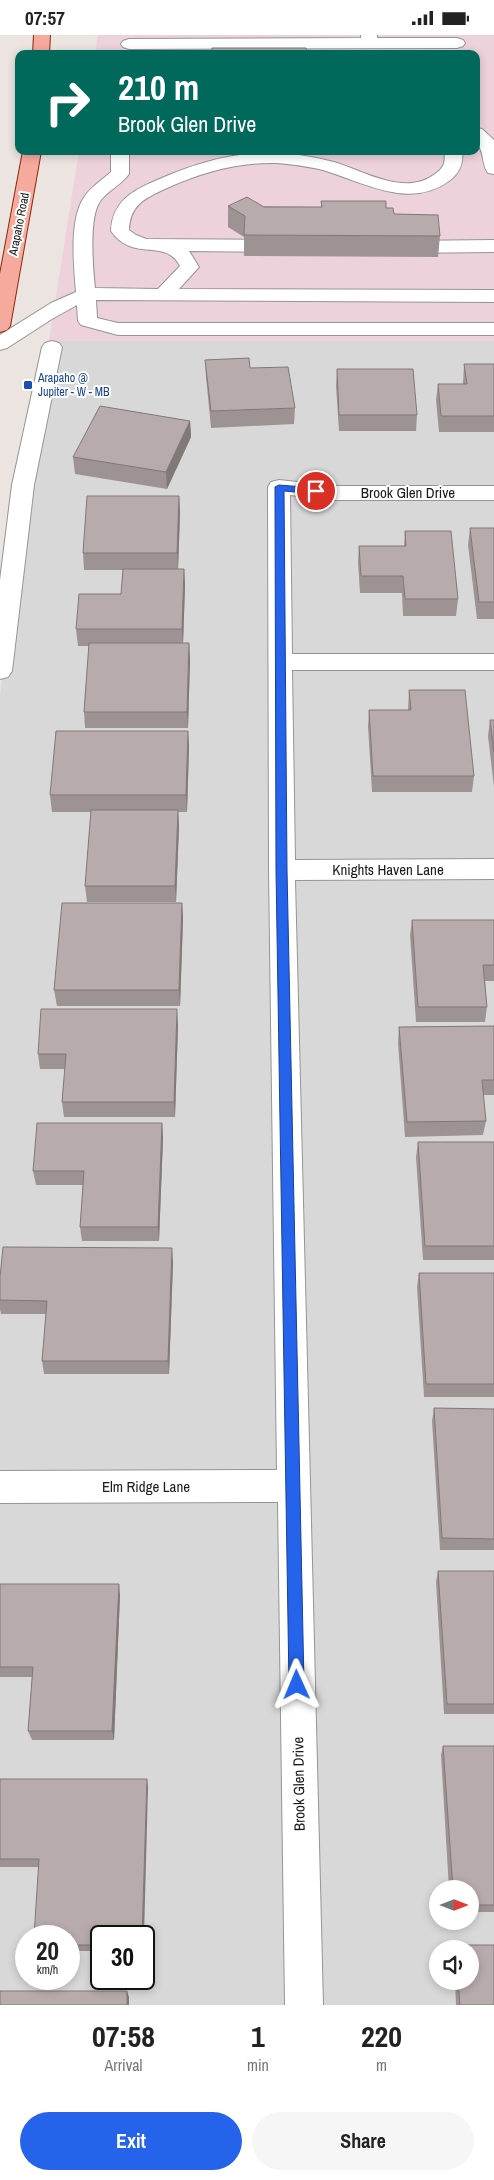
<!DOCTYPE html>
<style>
:root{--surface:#fff;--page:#f6f6f6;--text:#222;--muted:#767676;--accent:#2563eb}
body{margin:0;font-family:"Archivo Narrow",sans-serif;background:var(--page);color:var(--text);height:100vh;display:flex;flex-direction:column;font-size:19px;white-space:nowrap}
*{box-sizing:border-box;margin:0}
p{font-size:16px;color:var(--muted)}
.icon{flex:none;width:28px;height:28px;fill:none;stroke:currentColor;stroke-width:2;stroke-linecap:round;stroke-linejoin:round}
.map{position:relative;height:1970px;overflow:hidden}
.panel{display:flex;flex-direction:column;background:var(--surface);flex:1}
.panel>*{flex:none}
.hud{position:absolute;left:15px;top:15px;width:465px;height:105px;border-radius:10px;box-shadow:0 2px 8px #0003;background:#00695c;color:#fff;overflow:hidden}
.needle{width:32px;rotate:90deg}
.tools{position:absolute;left:429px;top:1845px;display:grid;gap:10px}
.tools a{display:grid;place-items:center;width:50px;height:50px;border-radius:50%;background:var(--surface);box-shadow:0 2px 8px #0003;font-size:25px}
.speed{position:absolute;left:15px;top:1890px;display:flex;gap:10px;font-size:25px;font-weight:700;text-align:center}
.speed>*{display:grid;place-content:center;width:65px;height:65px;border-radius:50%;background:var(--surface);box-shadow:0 2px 8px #0003;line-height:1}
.speed small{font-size:12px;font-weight:400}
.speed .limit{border:2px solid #111;border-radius:8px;background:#fff;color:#111}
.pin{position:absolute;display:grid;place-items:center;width:42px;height:42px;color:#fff;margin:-21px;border:2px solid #fff;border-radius:50%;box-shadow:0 1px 5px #0007}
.me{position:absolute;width:55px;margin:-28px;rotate:359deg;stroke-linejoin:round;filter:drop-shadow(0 0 4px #0008)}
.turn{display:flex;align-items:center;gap:18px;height:105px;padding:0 20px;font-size:22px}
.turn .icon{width:65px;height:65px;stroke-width:2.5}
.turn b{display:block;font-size:35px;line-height:42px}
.eta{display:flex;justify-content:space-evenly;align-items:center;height:85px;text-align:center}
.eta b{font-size:30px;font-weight:700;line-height:35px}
.action{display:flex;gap:10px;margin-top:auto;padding:10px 20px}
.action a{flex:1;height:58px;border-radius:30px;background:var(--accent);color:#fff;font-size:20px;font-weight:700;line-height:58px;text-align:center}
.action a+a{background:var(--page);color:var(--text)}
.status{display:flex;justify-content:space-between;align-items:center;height:35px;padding:0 25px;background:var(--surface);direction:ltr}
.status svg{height:14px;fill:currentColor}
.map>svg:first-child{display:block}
.residential{fill:#d9d8d9;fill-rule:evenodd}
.commercial{fill:#edd1db}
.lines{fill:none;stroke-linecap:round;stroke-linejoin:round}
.minor-casing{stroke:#959595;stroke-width:2}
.major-casing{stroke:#892909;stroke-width:2}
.minor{fill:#fff;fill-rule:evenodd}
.major{fill:#f5aa9d;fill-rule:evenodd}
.wall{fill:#9e9393}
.shaded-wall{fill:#817878}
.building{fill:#b8abab;stroke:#817878}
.route{fill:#2563eb;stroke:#184099}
.transit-dot{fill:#1a4fb4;stroke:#fff;stroke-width:2}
.labels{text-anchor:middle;stroke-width:4;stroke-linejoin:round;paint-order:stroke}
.far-street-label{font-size:12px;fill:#1b1b1b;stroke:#fff}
.far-transit-label{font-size:12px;fill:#164399;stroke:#fff;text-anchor:start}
.street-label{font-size:15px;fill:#1b1b1b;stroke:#fff}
</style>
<div class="status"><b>07:57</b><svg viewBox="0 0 49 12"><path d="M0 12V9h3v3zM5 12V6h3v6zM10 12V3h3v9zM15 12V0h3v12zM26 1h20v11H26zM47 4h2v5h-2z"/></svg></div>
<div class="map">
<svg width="494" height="1970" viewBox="0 0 494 1970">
<rect width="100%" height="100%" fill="#ece4e1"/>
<!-- residential -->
<path class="residential" d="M 49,306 L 494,306 L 494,1970 L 0,1970 L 0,659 ZM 438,1854 L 470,1854 L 470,1886 L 438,1886 ZM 26,1901 L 69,1901 L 69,1944 L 26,1944 ZM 101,1901 L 144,1901 L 144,1944 L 101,1944 ZM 438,1914 L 470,1914 L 470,1946 L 438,1946 Z"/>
<!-- commercial -->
<path class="commercial" d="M 98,0 L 494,0 L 494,306 L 49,306 L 79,116 L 476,116 L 476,19 L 95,19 Z"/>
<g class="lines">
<defs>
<path id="minor" d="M 361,0 L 377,0 L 377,3 L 457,3 L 463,5 L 465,8 L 463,11 L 457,13 L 129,14 L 123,12 L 121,9 L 123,6 L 129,4 L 361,3 Z
M 476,93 L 482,94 L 494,105 L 494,139 L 488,138 C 481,128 485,116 476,108 Z
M 111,116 L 129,116 L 129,139 C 121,150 109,155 101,165 C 88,181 93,233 95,253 L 158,254 L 180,231 C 165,202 133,228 111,196 C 112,168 131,156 155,146 C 193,129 232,117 273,118 C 294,118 314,122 334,127 C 364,136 405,162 435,139 C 444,133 446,127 444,116 L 462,116 C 464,128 459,139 449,146 C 408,176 360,145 319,134 C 305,131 291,129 277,128 C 238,127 203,137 167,153 C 146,163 130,169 129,195 L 136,200 L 146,204 L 280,205 L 287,207 L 289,211 L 287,215 L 280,217 L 189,216 L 199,232 L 179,254 L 494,255 L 494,267 L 96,265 L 97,283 L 118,288 L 494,288 L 494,300 L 118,300 L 81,290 L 78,286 L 77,270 L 52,284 L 7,313 L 0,315 L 0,300 L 51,268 L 76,257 C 74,232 69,187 83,164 C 89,153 102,145 111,137 Z
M 494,205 L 494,217 L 401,218 L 394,216 L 392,212 L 394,208 L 401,206 Z
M 52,306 L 59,308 L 62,312 L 34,450 L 12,636 L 8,642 L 0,644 L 0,545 L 12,450 L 42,312 L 45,308 Z
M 279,445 L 334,451 L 494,451 L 494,465 L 334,465 L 290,460 L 292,619 L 494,619 L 494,635 L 292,635 L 295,825 L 494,824 L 494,844 L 295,845 L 323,1970 L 285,1970 L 278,1467 L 0,1468 L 0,1436 L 277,1435 L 269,835 L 268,452 L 271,447 Z"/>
<path id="major" d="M 34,0 L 50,0 L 49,19 L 33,19 Z
M 23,116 L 41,116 L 10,291 L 7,295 L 0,297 L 0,239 Z"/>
</defs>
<!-- minor casing -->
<use href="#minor" class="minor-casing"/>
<!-- major casing -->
<use href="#major" class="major-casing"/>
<!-- minor -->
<use href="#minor" class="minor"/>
<!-- major -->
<use href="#major" class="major"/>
</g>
<!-- wall -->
<path class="wall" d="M 321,166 L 386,173 L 394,179 L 440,201 L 438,222 L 244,221 L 244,202 L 228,192 L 228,171 L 321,172 Z
M 205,325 L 295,373 L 294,389 L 211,393 L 206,342 Z
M 464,329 L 494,329 L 494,397 L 439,397 L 436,365 L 438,349 L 463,349 Z
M 337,334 L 417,380 L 416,396 L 339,396 L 336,351 Z
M 190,386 L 191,402 L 167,454 L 75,439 L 73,422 Z
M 179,461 L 180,478 L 178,534 L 184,534 L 185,550 L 183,608 L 189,608 L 190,625 L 188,693 L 85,693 L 84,677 L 89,611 L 78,611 L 76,594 L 121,559 L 123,535 L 84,535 L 83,518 Z
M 470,493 L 494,493 L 494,584 L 477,584 L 468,510 Z
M 405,496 L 458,564 L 456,581 L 403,581 L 402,558 L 360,558 L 358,527 L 359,511 L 404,511 Z
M 409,655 L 474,741 L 472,757 L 372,757 L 368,691 L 369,675 L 408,675 Z
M 490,685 L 494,685 L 494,752 L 488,701 Z
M 188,696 L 189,712 L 187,777 L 178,777 L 179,791 L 176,867 L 87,867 L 85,851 L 91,777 L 52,777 L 50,760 Z
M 182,868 L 183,884 L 180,971 L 57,971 L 54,955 Z
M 412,885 L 494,885 L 494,946 L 485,946 L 487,972 L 485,987 L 416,987 L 410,900 Z
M 178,990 L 175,1082 L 64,1082 L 62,1067 L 65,1034 L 40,1034 L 38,1019 Z
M 494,991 L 494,1060 L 483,1060 L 486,1086 L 483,1100 L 405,1102 L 398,1008 L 399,992 Z
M 162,1088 L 163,1103 L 159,1206 L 82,1206 L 80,1192 L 83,1150 L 36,1150 L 33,1136 Z
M 418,1107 L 494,1107 L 494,1225 L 423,1225 L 416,1122 Z
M 173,1227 L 169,1339 L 44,1339 L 42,1326 L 46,1279 L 1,1279 L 0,1274 L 0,1242 Z
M 419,1238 L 494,1238 L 494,1362 L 424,1362 L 417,1252 Z
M 434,1373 L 494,1374 L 494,1515 L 440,1515 L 432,1386 Z
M 438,1536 L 494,1536 L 494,1679 L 444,1679 L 436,1547 Z
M 0,1549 L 120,1560 L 114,1705 L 32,1705 L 28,1696 L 32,1642 L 0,1642 Z
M 443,1711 L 494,1711 L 494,1877 L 470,1877 L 470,1854 L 449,1854 L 441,1720 Z
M 0,1744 L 147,1744 L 148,1753 L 101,1901 L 101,1916 L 69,1916 L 69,1901 L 39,1832 L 0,1832 Z
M 456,1910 L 494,1910 L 494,1970 L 456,1970 L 455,1946 L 470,1946 L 470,1914 L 454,1914 Z"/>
<!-- shaded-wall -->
<path class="shaded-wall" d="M 190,386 L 191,402 L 167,454 L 166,437 Z
M 179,461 L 180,478 L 178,535 L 177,518 Z
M 184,534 L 185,550 L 183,611 L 182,594 Z
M 189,608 L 190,625 L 188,693 L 187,677 Z
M 188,696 L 189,712 L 187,777 L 186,760 Z
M 178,775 L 179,791 L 176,867 L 175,851 Z
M 182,868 L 183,884 L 180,971 L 179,955 Z
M 177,974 L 178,990 L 175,1082 L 174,1067 Z
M 162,1088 L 163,1103 L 159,1206 L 158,1192 Z
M 172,1213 L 173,1227 L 169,1339 L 168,1326 Z
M 119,1549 L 120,1560 L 114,1705 L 112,1696 Z
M 147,1744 L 148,1753 L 144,1901 L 142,1901 Z
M 127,1956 L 129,1962 L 129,1970 L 127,1970 Z"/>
<!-- building -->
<path class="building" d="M 212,13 L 306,13 L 307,17 L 345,17 L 345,19 L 173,19 L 173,17 L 212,17 Z
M 247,162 L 264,172 L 322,172 L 321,166 L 386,166 L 386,173 L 393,173 L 394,179 L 438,180 L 440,201 L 244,200 L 245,181 L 228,171 Z
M 249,323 L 250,333 L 288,332 L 295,373 L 211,376 L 205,325 Z
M 464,329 L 494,329 L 494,381 L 441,381 L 438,349 L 467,349 Z
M 337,334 L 413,334 L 417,380 L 339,380 Z
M 100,371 L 190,386 L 166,437 L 73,422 Z
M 87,461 L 179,461 L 177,518 L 83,518 Z
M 470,493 L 494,493 L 494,567 L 479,567 Z
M 405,496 L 451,496 L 458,564 L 405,564 L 403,541 L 361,541 L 359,511 L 406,511 Z
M 123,534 L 184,534 L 182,594 L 76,594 L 79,559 L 121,559 Z
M 89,608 L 189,608 L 187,677 L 84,677 Z
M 409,655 L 465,655 L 474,741 L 373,741 L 369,675 L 411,675 Z
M 490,685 L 494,685 L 494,717 Z
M 56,696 L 188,696 L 186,760 L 50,760 Z
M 91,775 L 178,775 L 175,851 L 85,851 Z
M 62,868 L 182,868 L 179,955 L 54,955 Z
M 412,885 L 494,885 L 494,930 L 483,930 L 487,972 L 418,972 Z
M 41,974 L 177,974 L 174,1067 L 62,1067 L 66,1019 L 38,1019 Z
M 494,991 L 494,1045 L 482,1045 L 486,1086 L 407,1087 L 399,992 Z
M 37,1088 L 162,1088 L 158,1192 L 80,1192 L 84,1136 L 33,1136 Z
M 418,1107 L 494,1107 L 494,1211 L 425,1211 Z
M 3,1212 L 172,1213 L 168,1326 L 42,1326 L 47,1266 L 0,1265 L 0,1242 Z
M 419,1238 L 494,1238 L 494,1349 L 426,1349 Z
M 434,1373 L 494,1374 L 494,1504 L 442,1503 Z
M 438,1536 L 494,1536 L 494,1669 L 447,1669 Z
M 0,1549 L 119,1549 L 112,1696 L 28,1696 L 33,1632 L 0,1632 Z
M 443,1711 L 494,1711 L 494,1870 L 470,1870 L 470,1854 L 453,1854 Z
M 0,1744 L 147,1744 L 142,1901 L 101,1901 L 101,1910 L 69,1910 L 69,1901 L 34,1901 L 39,1824 L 0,1824 Z
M 456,1910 L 494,1910 L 494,1970 L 460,1970 L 458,1946 L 470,1946 L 470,1914 L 456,1914 Z
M 0,1956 L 127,1956 L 127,1970 L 0,1970 Z"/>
<!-- route -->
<path class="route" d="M 279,450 L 316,453 L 320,456 L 316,459 L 284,456 L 287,835 L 304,1650 L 302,1656 L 297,1658 L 292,1656 L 289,1650 L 276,835 L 275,452 Z"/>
<!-- markers -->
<rect class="transit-dot" x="23" y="345" width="10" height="10" rx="2.5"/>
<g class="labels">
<!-- far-street labels -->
<g class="far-street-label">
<text transform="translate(19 189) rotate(-79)" y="4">Arapaho Road</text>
</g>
<!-- far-transit labels -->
<g class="far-transit-label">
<text x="38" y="347">Arapaho @<tspan x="38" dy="14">Jupiter - W - MB</tspan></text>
</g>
<!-- street labels -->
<g class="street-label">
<text x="408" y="463">Brook Glen Drive</text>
<text x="388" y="840">Knights Haven Lane</text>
<text x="146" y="1457">Elm Ridge Lane</text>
<text transform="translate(299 1749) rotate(-91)" y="5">Brook Glen Drive</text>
</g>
</g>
</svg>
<div class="tools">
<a><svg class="needle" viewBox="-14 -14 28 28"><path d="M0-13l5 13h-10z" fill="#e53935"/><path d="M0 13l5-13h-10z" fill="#767676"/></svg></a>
<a><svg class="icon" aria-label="sound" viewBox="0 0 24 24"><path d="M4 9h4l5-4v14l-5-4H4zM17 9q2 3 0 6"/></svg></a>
</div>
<div class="speed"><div>20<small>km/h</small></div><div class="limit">30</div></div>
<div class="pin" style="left:316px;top:456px;background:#d93025"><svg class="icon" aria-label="arrive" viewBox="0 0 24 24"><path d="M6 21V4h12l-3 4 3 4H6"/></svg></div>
<svg class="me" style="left:297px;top:1650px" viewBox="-20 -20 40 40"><path d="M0-17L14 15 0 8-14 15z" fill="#2563eb" stroke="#fff" stroke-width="4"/></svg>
<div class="hud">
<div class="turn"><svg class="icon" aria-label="right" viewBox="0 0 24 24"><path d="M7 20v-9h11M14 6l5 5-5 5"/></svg><div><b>210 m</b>Brook Glen Drive</div></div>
</div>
</div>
<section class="panel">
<div class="eta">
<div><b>07:58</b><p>Arrival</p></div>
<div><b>1</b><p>min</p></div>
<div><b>220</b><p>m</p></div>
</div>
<div class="action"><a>Exit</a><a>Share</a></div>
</section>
